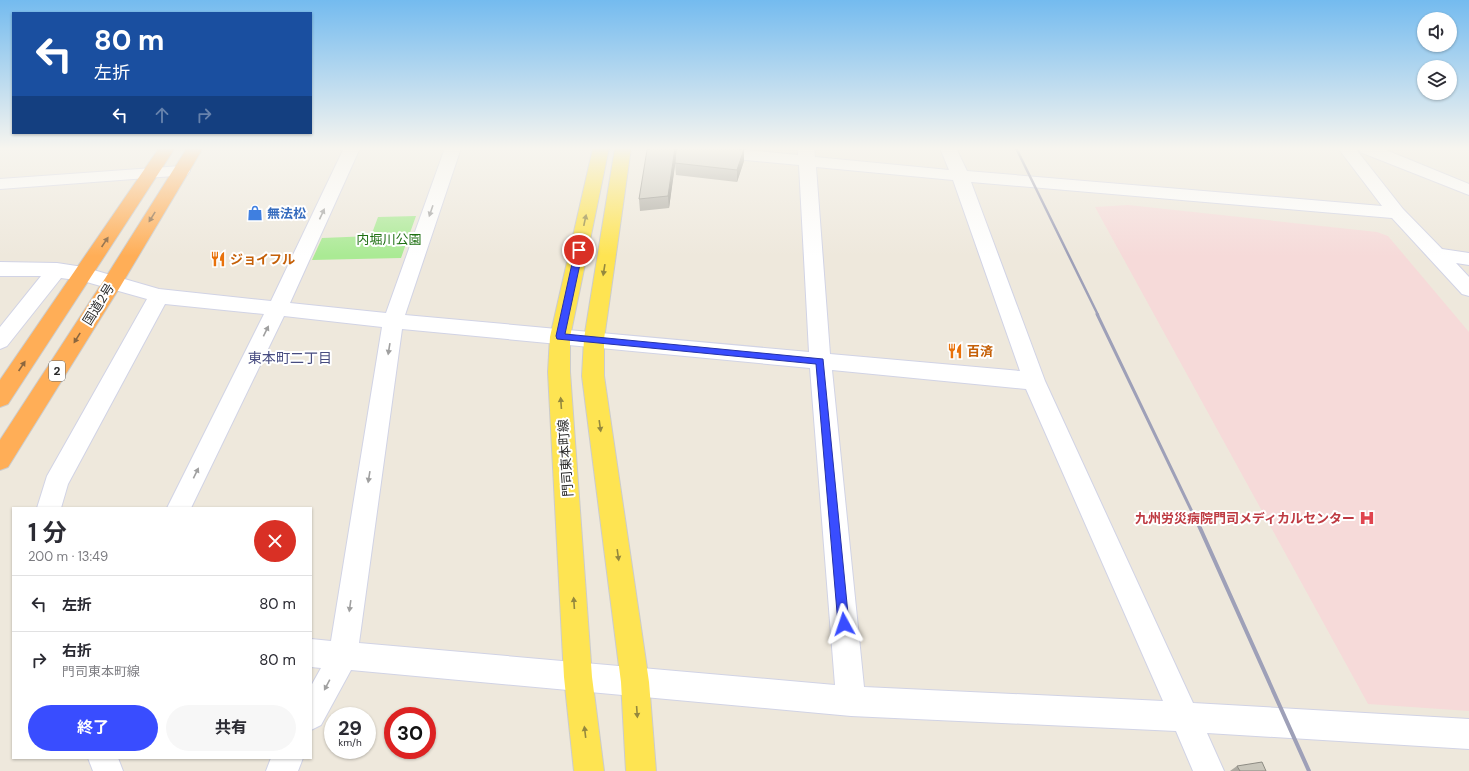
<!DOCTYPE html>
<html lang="ja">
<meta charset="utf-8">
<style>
:root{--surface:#fff;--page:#f7f7f7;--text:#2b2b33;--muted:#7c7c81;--line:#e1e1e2;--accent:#394dff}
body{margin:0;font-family:"DM Sans","Noto Sans JP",sans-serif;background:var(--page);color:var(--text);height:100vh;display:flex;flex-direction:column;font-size:15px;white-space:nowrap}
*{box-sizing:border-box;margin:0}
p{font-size:13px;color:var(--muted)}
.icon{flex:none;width:22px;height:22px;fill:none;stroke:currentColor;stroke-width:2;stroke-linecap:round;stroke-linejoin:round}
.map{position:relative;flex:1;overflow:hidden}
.panel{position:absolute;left:12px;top:507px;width:300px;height:252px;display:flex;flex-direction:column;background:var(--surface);border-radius:0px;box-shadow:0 1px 3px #0004}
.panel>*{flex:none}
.banner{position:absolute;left:12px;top:12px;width:300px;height:122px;border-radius:0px;box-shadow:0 1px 3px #0004;background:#1a4fa0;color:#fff;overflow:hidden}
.controls{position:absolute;left:1417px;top:12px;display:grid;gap:8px}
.controls a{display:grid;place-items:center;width:40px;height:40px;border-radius:50%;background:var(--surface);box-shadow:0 1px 3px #0004;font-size:20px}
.speed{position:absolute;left:324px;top:707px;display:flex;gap:8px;font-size:20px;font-weight:700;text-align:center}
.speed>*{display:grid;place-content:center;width:52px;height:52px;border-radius:50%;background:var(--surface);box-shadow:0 1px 3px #0004;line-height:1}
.speed small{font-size:10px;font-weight:400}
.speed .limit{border:6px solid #d22;background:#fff;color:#111}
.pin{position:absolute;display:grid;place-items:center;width:34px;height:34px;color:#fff;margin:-17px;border:2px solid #fff;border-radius:50%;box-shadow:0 1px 4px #0007}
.me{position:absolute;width:44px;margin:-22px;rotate:355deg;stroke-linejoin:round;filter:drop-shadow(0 0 3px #0008)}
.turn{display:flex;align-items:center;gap:14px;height:84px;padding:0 16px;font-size:18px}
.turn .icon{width:52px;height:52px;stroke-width:2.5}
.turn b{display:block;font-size:28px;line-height:34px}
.lanes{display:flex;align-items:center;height:38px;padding:0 16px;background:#0003;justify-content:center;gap:20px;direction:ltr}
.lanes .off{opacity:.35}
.round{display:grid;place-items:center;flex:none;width:42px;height:42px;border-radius:21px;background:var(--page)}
.headline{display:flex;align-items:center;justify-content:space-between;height:68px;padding:0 16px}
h1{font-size:24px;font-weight:700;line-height:30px}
.button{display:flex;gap:8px;margin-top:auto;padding:8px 16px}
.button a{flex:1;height:46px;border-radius:24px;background:var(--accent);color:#fff;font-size:16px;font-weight:700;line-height:46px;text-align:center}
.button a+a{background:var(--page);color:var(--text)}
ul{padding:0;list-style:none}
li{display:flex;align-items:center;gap:12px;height:56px;padding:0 16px;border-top:1px solid var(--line)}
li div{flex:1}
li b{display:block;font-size:15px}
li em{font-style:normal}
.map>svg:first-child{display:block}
.medical{fill:#f6dad9}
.green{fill:#aaea94}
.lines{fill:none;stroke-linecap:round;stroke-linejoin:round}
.minor-casing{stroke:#d1d3e5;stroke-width:2}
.major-casing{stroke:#ccc;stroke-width:2}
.highway-casing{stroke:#ccc;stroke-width:2}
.minor{fill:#fff;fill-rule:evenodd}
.major{fill:#fee452;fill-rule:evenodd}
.highway{fill:#ffae57;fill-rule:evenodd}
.rail-far2{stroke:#9ea0b8;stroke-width:2.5}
.rail-far1{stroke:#9ea0b8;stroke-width:3}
.rail{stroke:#9ea0b8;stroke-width:4}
.wall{fill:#adaaa1}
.shaded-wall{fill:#8d8b83}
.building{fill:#c9c6bb;stroke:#8d8b83}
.oneway{fill:#a0a0a0}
.oneway2{fill:#8a663f}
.oneway3{fill:#94883e}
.route{fill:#394dff;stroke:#2532a6}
.labels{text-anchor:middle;stroke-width:4;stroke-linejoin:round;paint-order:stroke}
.shield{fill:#fff;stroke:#6b6b6b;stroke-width:1}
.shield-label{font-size:12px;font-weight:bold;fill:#2b2b2b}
.shop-label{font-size:13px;font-weight:bold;fill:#366cbe;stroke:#fff;text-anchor:start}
.park-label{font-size:13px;fill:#1f7013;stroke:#fff}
.food-label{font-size:13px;font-weight:bold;fill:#c56008;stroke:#fff;text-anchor:start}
.street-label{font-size:13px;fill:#2b2b2b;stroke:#fff}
.health-label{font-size:13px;font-weight:bold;fill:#be3a42;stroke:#fff;text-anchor:end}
.neighbourhood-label{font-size:14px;fill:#474c81;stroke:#fff}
</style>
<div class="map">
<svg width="1469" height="771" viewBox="0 0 1469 771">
<rect width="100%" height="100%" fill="#eee8dc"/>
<!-- medical -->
<path class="medical" d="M 1128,205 L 1377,232 L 1388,236 L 1469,332 L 1469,711 L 1368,704 L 1095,207 Z"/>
<!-- green -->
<path class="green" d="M 416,216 L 401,258 L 312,260 L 322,238 L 371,236 L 378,217 Z"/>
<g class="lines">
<defs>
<path id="minor" d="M 344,148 L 360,148 L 290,303 L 386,313 L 445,148 L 461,148 L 405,315 L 809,352 L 799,165 L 674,153 L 668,152 L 666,148 L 726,148 L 798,155 L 798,148 L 814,148 L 815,157 L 949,170 L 940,148 L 956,148 L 967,171 L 1382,206 L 1338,148 L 1355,148 L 1403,209 L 1442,249 L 1469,253 L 1469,265 L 1456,263 L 1469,277 L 1469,296 L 1462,294 L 1392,218 L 971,182 L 1045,381 L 1193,703 L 1469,719 L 1469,749 L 1207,733 L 1224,771 L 1193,771 L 1176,731 L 851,716 L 351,670 L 321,725 L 311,730 L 311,686 L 321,668 L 311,667 L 311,639 L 331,641 L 382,327 L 284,316 L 191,508 L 167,508 L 264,314 L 165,304 L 68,484 L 61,508 L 37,508 L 47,476 L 147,299 L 83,281 L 61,278 L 7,346 L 0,349 L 0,327 L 41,276 L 0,276 L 0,262 L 57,263 L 83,267 L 159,289 L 271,301 ZM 816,167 L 953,180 L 1020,371 L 830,354 ZM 402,329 L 810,368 L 835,685 L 359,643 ZM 832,370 L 1026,389 L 1163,701 L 864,687 Z
M 1358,148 L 1381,148 L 1469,184 L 1469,195 L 1360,152 Z
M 181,166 L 187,167 L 190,171 L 187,175 L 0,189 L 0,179 Z
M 88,758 L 118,758 L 123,771 L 93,771 Z
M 271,758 L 303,758 L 298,771 L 266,771 Z"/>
<path id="major" d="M 593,148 L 609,148 L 570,337 L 570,372 L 592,677 L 604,771 L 574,771 L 564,677 L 548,372 L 550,337 Z
M 615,148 L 631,148 L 604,339 L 604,376 L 649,682 L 656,771 L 626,771 L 621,682 L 582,376 L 584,339 Z"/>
<path id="highway" d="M 159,148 L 175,148 L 8,404 L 0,407 L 0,380 Z
M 187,148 L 203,148 L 120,287 L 8,467 L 0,470 L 0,440 L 106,277 Z"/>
</defs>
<!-- minor casing -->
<use href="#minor" class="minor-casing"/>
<!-- major casing -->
<use href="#major" class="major-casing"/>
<!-- highway casing -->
<use href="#highway" class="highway-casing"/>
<!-- minor -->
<use href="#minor" class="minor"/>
<!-- major -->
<use href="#major" class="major"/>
<!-- highway -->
<use href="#highway" class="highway"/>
<!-- rail-far2 -->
<path class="rail-far2" d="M 1016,148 L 1098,315"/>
<!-- rail-far1 -->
<path class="rail-far1" d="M 1097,314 L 1196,520"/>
<!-- rail -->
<path class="rail" d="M 1196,519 L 1309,771"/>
</g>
<!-- wall -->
<path class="wall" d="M 675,148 L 676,155 L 744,149 L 744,161 L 737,182 L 676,175 L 675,163 L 669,208 L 640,211 L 639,199 Z
M 1237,766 L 1266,771 L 1230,771 Z"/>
<!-- shaded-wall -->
<path class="shaded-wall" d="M 675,148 L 676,159 L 669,208 L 668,196 Z
M 744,149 L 744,161 L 737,182 L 737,170 Z"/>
<!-- building -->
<path class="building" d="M 650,148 L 675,148 L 668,196 L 639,199 L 647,150 Z
M 676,148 L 729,148 L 744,149 L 737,170 L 675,163 Z
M 1262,762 L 1266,771 L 1240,771 L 1237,766 Z"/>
<!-- one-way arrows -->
<defs><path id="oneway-solid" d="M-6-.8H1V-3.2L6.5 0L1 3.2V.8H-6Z"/></defs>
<g class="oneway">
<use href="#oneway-solid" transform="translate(431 211) rotate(109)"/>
<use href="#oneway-solid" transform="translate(322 214) rotate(-65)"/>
<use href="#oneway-solid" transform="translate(266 331) rotate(-64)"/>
<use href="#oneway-solid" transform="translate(389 349) rotate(99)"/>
<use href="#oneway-solid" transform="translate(196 473) rotate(-64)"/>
<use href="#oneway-solid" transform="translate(369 477) rotate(99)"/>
<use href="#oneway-solid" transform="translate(350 606) rotate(98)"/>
<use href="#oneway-solid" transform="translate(327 685) rotate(118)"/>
</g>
<g class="oneway2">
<use href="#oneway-solid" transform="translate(152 217) rotate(122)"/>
<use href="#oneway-solid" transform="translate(105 242) rotate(-56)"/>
<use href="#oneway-solid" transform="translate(77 338) rotate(122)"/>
<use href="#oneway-solid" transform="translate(22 366) rotate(-56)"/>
</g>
<g class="oneway3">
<use href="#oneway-solid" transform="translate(585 220) rotate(-78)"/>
<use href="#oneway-solid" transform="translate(604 270) rotate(99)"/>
<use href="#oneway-solid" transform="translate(561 403) rotate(-94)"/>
<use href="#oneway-solid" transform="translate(600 426) rotate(82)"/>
<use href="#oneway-solid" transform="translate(618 555) rotate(82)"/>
<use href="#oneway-solid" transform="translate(574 603) rotate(-94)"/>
<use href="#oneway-solid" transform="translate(637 712) rotate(86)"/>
<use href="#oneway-solid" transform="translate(585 732) rotate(-97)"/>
</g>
<!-- sky -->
<linearGradient id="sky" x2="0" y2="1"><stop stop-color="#74bbef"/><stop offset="0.58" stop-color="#f7f5ef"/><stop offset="1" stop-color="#f7f5ef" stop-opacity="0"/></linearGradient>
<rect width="1469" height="256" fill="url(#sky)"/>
<!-- route -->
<path class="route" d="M 579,247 L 583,250 L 565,334 L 823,359 L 849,624 L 848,628 L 844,630 L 840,628 L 838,624 L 816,364 L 557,339 L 556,336 L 575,250 Z"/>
<!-- icons -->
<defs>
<symbol id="shop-bare" viewBox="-9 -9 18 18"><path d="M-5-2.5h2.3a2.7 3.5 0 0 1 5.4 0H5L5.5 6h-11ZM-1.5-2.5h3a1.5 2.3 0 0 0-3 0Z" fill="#3f7fe0" stroke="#fff" stroke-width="2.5" paint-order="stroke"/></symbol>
<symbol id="restaurant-bare" viewBox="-9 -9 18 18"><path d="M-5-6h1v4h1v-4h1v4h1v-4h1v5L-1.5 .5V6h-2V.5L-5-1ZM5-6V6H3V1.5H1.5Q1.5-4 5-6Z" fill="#e8710a" stroke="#fff" stroke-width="2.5" paint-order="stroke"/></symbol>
<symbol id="hospital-bare" viewBox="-9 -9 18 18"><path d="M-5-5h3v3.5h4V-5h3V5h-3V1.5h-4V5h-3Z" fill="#e0444e" stroke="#fff" stroke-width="2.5" paint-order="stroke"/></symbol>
</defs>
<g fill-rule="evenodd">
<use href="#shop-bare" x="244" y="202" width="22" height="22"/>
<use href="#restaurant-bare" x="207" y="248" width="22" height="22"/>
<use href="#restaurant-bare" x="944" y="340" width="22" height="22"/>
<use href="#hospital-bare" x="1356" y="507" width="22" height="22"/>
</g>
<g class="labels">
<!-- shield labels -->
<rect class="shield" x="49" y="361" width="16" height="20" rx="3"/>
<g class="shield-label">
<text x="57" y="375">2</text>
</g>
<!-- shop labels -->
<g class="shop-label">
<text x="267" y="218">無法松</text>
</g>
<!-- park labels -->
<g class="park-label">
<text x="389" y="244">内堀川公園</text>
</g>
<!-- food labels -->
<g class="food-label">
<text x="230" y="264">ジョイフル</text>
<text x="967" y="356">百済</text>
</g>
<!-- street labels -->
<g class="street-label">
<text transform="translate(98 304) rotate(-58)" y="5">国道2号</text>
<text transform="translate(565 458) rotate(-94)" y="5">門司東本町線</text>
</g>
<!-- health labels -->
<g class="health-label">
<text x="1355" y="523">九州労災病院門司メディカルセンター</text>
</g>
<!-- neighbourhood labels -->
<g class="neighbourhood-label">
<text x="290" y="363">東本町二丁目</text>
</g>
</g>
</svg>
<div class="controls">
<a><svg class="icon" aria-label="sound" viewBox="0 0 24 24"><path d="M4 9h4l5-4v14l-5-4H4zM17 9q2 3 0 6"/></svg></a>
<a><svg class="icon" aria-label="layers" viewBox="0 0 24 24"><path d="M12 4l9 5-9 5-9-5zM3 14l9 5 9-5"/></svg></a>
</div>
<div class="speed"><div>29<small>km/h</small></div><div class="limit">30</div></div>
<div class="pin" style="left:579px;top:250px;background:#d93025"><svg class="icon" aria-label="arrive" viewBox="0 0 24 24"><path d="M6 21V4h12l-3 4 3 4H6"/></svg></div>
<svg class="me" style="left:844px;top:624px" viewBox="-20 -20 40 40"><path d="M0-17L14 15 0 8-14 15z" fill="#394dff" stroke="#fff" stroke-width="4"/></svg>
<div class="banner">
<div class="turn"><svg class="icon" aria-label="left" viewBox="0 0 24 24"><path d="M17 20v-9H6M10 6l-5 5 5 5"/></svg><div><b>80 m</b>左折</div></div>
<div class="lanes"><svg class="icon" aria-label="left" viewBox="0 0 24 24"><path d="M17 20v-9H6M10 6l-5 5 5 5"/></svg><svg class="icon off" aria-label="ahead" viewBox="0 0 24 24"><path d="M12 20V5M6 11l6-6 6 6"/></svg><svg class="icon off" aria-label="right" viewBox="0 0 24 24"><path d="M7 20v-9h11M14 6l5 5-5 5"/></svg></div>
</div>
<section class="panel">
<div class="headline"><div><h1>1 分</h1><p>200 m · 13:49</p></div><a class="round" style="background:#d93025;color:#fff"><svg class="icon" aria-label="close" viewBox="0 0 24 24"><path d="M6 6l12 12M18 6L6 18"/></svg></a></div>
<ul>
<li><svg class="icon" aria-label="left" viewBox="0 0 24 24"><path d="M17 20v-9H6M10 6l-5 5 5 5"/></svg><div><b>左折</b></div><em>80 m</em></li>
<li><svg class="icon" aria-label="right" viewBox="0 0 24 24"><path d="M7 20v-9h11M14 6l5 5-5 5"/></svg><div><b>右折</b><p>門司東本町線</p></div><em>80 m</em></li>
</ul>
<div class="button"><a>終了</a><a>共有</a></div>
</section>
</div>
